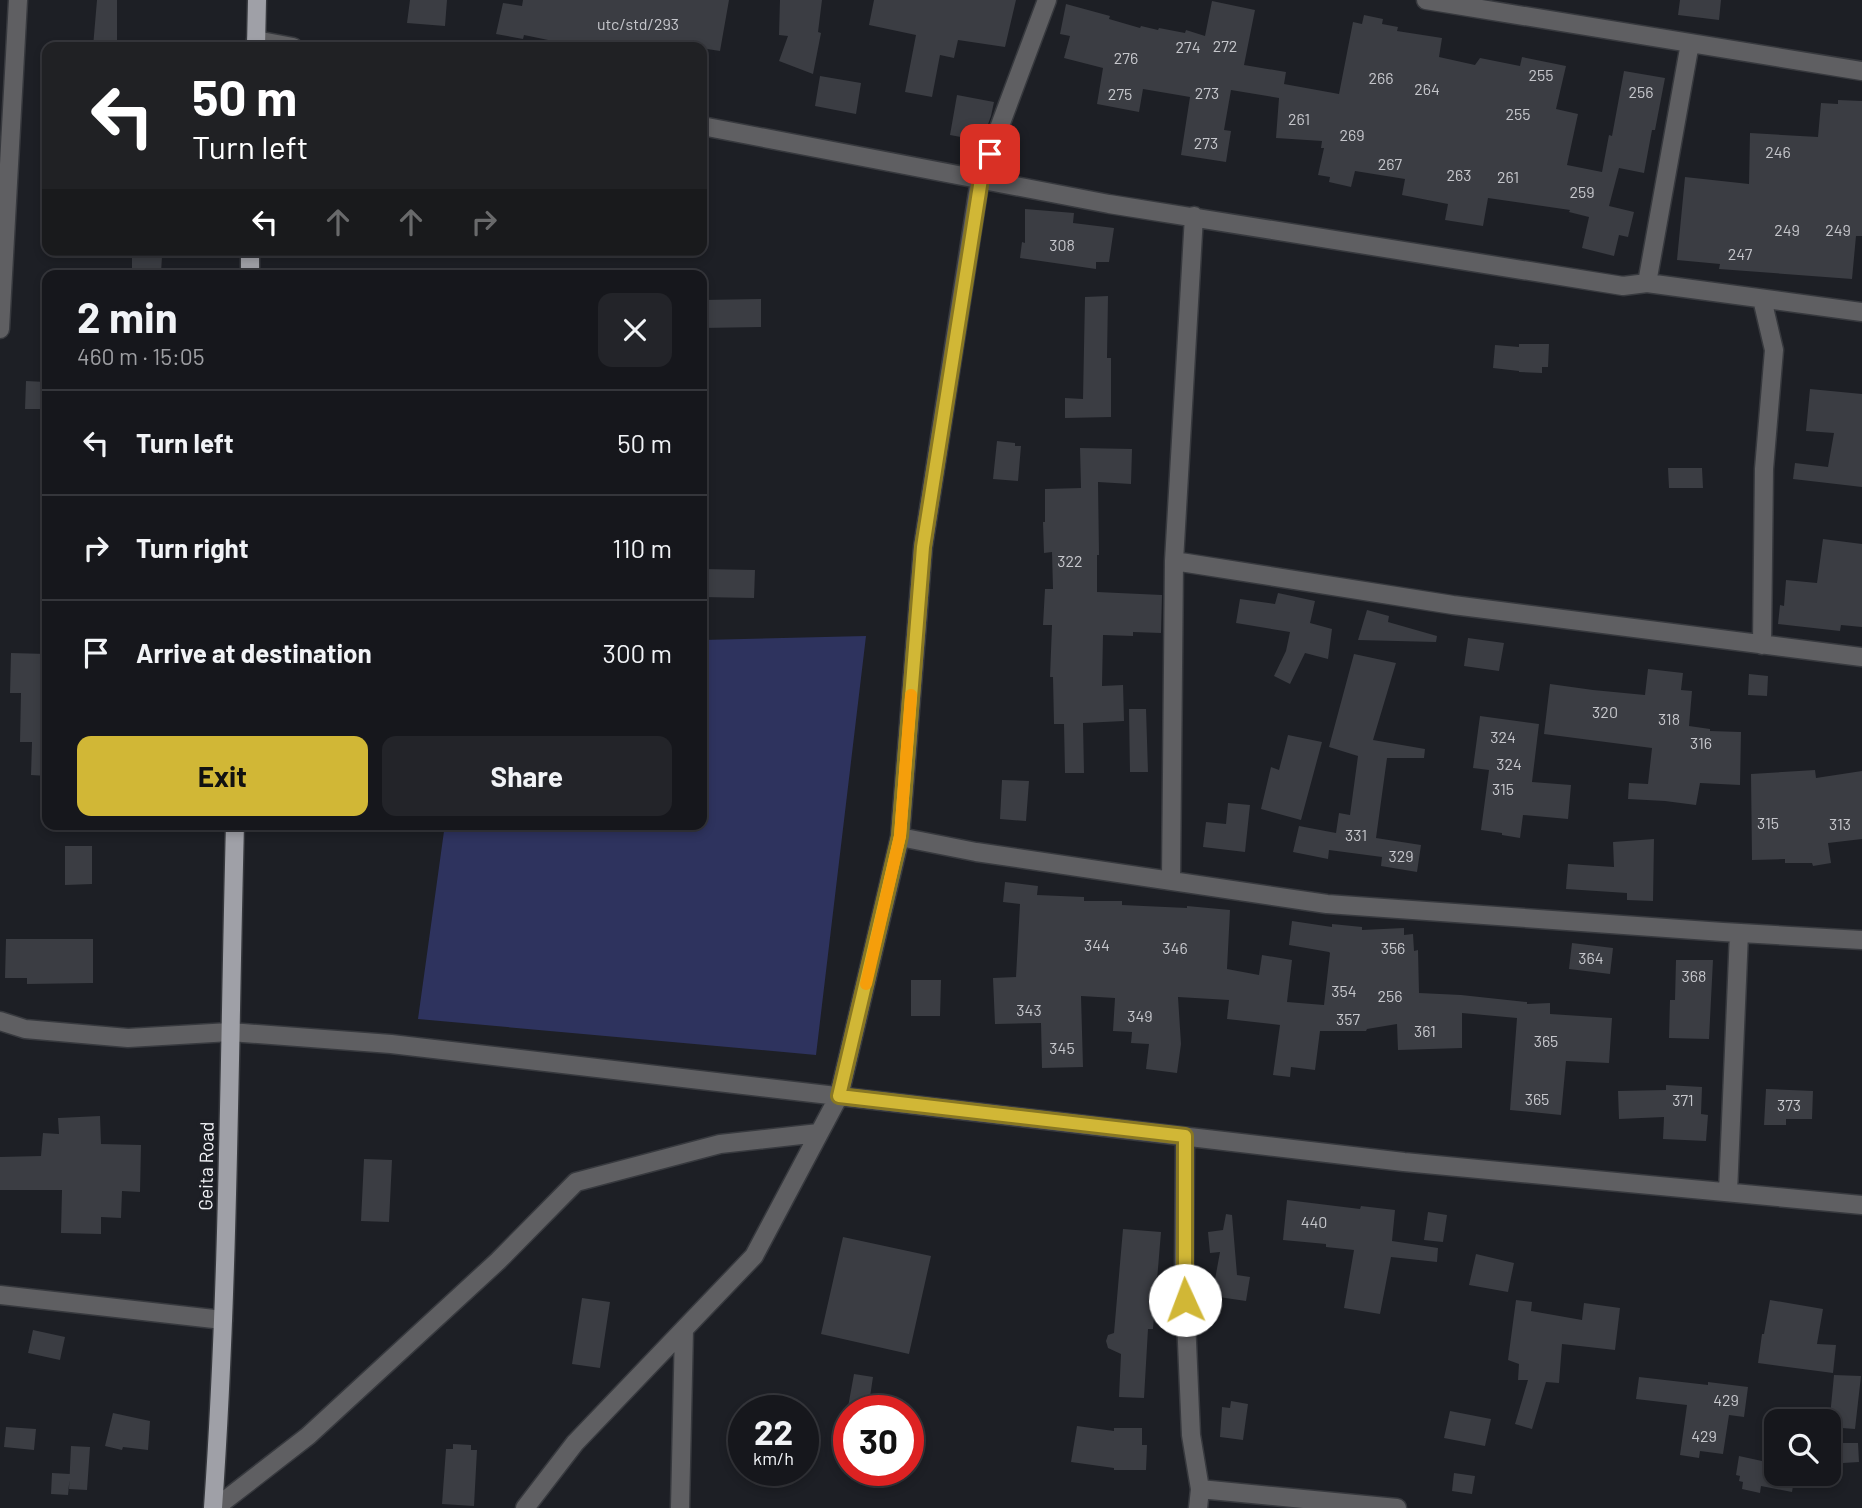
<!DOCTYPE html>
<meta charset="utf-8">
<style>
:root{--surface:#16171c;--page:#232429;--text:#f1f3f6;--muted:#9e9fa3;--line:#35363b;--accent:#d1b736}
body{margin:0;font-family:Barlow,sans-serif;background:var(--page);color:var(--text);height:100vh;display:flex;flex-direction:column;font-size:26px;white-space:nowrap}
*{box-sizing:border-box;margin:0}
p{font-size:23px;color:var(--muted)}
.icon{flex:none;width:38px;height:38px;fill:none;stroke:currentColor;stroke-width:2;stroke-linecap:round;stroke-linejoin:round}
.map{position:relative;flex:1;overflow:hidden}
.panel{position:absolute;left:42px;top:270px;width:665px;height:560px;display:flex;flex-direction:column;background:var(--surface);border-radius:14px;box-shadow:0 4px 10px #0003,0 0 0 2px var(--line)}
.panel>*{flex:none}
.banner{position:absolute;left:42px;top:42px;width:665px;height:214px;border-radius:14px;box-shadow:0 4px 10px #0003,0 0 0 2px var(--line);background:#202124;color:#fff;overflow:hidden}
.tools{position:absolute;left:1764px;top:1409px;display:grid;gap:14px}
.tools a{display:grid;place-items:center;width:77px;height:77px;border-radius:14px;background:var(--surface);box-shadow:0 4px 10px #0003,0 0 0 2px var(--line);font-size:35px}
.speed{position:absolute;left:728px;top:1395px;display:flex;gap:14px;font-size:35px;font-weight:700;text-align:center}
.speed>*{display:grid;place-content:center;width:91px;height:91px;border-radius:50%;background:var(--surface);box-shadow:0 4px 10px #0003,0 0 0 2px var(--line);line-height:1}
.speed small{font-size:18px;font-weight:400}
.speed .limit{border:10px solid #d22;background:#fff;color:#111}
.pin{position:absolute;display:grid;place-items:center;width:60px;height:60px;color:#fff;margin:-30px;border-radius:14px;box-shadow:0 4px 10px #0006}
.me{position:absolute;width:77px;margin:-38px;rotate:358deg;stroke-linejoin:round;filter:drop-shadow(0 0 5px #0008)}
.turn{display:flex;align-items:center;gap:24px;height:147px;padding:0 35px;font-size:32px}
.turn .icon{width:91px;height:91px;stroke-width:2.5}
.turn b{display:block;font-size:49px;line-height:60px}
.lanes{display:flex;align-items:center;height:66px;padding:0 35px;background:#0003;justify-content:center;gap:35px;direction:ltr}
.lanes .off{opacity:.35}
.round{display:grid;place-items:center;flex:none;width:74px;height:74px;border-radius:14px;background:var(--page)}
.headline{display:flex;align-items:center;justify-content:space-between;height:119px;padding:0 35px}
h1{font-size:42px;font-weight:700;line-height:52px}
.action{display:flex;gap:14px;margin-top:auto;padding:14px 35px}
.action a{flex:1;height:80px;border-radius:14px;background:var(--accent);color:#111;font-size:28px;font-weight:700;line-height:80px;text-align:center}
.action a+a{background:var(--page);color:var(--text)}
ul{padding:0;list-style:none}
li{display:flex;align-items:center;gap:21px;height:105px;padding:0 35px;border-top:2px solid var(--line)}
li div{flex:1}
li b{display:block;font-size:26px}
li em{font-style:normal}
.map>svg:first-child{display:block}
.green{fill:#2e335e}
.building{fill:#3b3d43}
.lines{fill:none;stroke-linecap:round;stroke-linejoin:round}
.minor-casing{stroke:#37393e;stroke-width:21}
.major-casing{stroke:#37393e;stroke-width:21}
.minor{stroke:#5f5f62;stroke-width:18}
.major{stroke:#9fa0a7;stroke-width:18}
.route-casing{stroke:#887723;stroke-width:18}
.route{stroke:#d1b736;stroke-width:12}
.slow{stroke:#f59e0b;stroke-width:12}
.labels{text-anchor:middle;stroke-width:7;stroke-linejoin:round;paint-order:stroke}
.number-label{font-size:16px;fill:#c5c6cb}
.street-label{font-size:19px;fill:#f3f4f8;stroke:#1d1f25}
</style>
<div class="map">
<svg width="1862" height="1508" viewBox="0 0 1862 1508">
<rect width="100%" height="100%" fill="#1d1f25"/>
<!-- green -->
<path class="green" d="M 866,636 L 816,1055 L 418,1019 L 445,824 L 702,824 L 702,640 Z"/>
<!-- building -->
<path class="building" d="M 97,0 L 117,0 L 117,47 L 93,47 Z
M 410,0 L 447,0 L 445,26 L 407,23 Z
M 523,0 L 729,0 L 720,51 L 669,43 L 669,47 L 582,47 L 524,35 L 523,39 L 496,34 L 503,3 L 522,6 Z
M 780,0 L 822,0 L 818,32 L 821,33 L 813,74 L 779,61 L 788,36 L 779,35 Z
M 874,0 L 1016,0 L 1005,47 L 958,40 L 954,58 L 940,55 L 932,97 L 905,92 L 916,35 L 869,25 Z
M 1680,0 L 1721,0 L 1719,20 L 1678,15 Z
M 1212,1 L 1255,10 L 1244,65 L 1286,72 L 1284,84 L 1339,94 L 1353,22 L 1362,24 L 1364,15 L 1383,19 L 1382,24 L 1398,27 L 1397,31 L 1442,38 L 1439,57 L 1475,65 L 1480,58 L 1520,66 L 1522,57 L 1566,66 L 1556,109 L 1578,114 L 1567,165 L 1602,172 L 1609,135 L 1612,136 L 1624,71 L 1665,78 L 1655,130 L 1652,130 L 1644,173 L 1619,168 L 1609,206 L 1634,212 L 1628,237 L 1619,235 L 1614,256 L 1582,248 L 1589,217 L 1569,212 L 1570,210 L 1488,198 L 1483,226 L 1445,220 L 1448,204 L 1402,195 L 1405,179 L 1355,171 L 1351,187 L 1329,182 L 1330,177 L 1318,175 L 1324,148 L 1321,148 L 1322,141 L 1276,138 L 1279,98 L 1231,90 L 1224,130 L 1231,131 L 1226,162 L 1181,155 L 1190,97 L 1143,89 L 1139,112 L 1097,104 L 1103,68 L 1064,58 L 1070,36 L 1060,34 L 1066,4 L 1110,16 L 1109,19 L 1140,28 L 1141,26 L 1158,30 L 1159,28 L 1185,33 L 1186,30 L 1205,36 Z
M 820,76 L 861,83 L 856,114 L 815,106 Z
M 957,95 L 994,102 L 991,116 L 982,141 L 950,135 Z
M 1838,100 L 1862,101 L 1862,236 L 1856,236 L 1852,279 L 1719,269 L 1720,264 L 1677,260 L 1685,177 L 1749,184 L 1750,133 L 1818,137 L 1821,103 L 1838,104 Z
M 1025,209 L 1074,213 L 1073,223 L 1114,228 L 1109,262 L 1096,262 L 1096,269 L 1020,258 L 1022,242 L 1025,243 Z
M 132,256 L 162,256 L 161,273 L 132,273 Z
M 1108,296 L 1107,358 L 1111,358 L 1111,417 L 1065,418 L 1065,398 L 1083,399 L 1085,297 Z
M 761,299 L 761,327 L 702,328 L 702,300 Z
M 1519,344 L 1549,344 L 1548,367 L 1542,367 L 1542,373 L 1519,372 L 1519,371 L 1493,368 L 1495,345 L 1519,347 Z
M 26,381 L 46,382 L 45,409 L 25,409 Z
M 1810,389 L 1862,394 L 1862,487 L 1793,479 L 1795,463 L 1828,467 L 1834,433 L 1806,431 Z
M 997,441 L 1015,443 L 1015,446 L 1021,446 L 1018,481 L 993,479 Z
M 1080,448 L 1132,449 L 1131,484 L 1098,482 L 1099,555 L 1097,555 L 1097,592 L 1162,595 L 1161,633 L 1133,632 L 1133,636 L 1103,635 L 1102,686 L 1123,685 L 1124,721 L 1083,723 L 1084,773 L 1065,773 L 1064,724 L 1054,724 L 1053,677 L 1050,677 L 1052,625 L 1043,625 L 1045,589 L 1053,589 L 1052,552 L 1044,553 L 1043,522 L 1045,522 L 1045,489 L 1081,488 Z
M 1668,468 L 1702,468 L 1703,488 L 1669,488 Z
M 1823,539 L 1862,544 L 1862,627 L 1841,625 L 1840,631 L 1778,624 L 1780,605 L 1784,606 L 1786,580 L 1817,583 Z
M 702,569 L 755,570 L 754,598 L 702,597 Z
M 1278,593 L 1315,601 L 1310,623 L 1332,629 L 1328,659 L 1305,653 L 1290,684 L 1274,676 L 1286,651 L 1290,632 L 1236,623 L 1240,599 L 1275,604 Z
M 1367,610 L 1389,616 L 1388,622 L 1437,636 L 1436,642 L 1358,640 Z
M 1468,638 L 1504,643 L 1499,671 L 1464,666 Z
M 11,653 L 47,654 L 47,776 L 31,775 L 32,742 L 20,742 L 21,693 L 10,693 Z
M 1354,654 L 1396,663 L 1373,740 L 1425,749 L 1424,758 L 1387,758 L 1376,838 L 1421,845 L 1417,872 L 1381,866 L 1382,857 L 1329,850 L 1328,859 L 1293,852 L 1299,826 L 1336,833 L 1339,813 L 1350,815 L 1358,756 L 1329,747 Z
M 1648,669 L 1683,673 L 1681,690 L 1692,691 L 1689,726 L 1710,729 L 1710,731 L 1741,732 L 1740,785 L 1700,783 L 1696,805 L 1665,801 L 1628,799 L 1629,783 L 1648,784 L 1652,748 L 1544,734 L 1550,684 L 1593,690 L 1645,695 Z
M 1749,674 L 1768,676 L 1767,696 L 1748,695 Z
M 1129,709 L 1146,709 L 1148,772 L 1130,772 Z
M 1480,716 L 1539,724 L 1532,782 L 1571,785 L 1568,819 L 1523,815 L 1520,838 L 1502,835 L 1502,833 L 1481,830 L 1489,770 L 1473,768 Z
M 1288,735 L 1322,742 L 1301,820 L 1261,809 L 1271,767 L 1279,770 Z
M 1815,770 L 1816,778 L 1862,771 L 1862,839 L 1828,843 L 1831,863 L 1813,866 L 1812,863 L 1785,863 L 1785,859 L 1752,860 L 1751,774 Z
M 1002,780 L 1029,781 L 1026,821 L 1000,819 Z
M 1228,803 L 1250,805 L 1245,852 L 1203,847 L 1206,822 L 1226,824 Z
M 1654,839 L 1653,901 L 1627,900 L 1627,893 L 1566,889 L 1568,864 L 1614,867 L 1613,842 Z
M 65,846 L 92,846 L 92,884 L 65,885 Z
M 1005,882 L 1038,886 L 1037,895 L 1084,897 L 1084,901 L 1122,901 L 1122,905 L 1187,908 L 1187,906 L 1230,910 L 1227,969 L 1259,975 L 1262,955 L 1292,960 L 1287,1002 L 1324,1005 L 1330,953 L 1329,952 L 1289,945 L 1292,921 L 1332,927 L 1332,924 L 1362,927 L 1362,930 L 1404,928 L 1404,935 L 1413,934 L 1414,951 L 1418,950 L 1419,993 L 1461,995 L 1527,1002 L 1527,1004 L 1550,1003 L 1550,1014 L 1612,1018 L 1609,1063 L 1566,1061 L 1561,1115 L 1510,1110 L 1517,1018 L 1462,1013 L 1462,1048 L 1398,1050 L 1397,1024 L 1367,1029 L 1366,1031 L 1320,1031 L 1315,1070 L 1291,1067 L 1290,1077 L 1273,1075 L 1280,1025 L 1227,1019 L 1229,1000 L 1178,997 L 1181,1044 L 1177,1073 L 1146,1069 L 1149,1044 L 1131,1043 L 1132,1032 L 1113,1031 L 1115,998 L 1081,996 L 1083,1067 L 1042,1068 L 1041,1023 L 995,1024 L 993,978 L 1016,977 L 1020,904 L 1003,902 Z
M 6,939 L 93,939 L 93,983 L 27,984 L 27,978 L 5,978 Z
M 1572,943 L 1613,948 L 1610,974 L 1569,969 Z
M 1676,960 L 1713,960 L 1709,1039 L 1669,1038 L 1670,1000 L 1675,1000 Z
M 911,980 L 941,980 L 940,1016 L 911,1016 Z
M 1666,1085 L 1702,1087 L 1701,1114 L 1708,1115 L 1706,1141 L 1663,1139 L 1664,1117 L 1619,1119 L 1618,1091 L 1666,1090 Z
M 1766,1089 L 1813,1091 L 1812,1119 L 1786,1119 L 1786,1125 L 1764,1125 Z
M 100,1116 L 101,1144 L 141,1145 L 140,1192 L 122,1191 L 121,1218 L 101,1217 L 101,1234 L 61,1233 L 62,1190 L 0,1190 L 0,1157 L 41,1156 L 43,1133 L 59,1134 L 58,1118 Z
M 364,1159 L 392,1160 L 389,1222 L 361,1221 Z
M 1287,1200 L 1360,1209 L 1361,1206 L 1395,1210 L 1392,1241 L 1438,1248 L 1437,1262 L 1391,1257 L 1380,1314 L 1344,1308 L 1354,1250 L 1326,1247 L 1326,1244 L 1283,1240 Z
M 1428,1212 L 1447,1215 L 1443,1242 L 1424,1240 Z
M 1226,1214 L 1232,1215 L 1237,1275 L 1250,1277 L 1246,1301 L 1212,1296 L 1220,1252 L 1210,1253 L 1208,1232 L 1223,1230 Z
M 1123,1229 L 1161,1232 L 1153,1329 L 1148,1329 L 1144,1398 L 1119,1397 L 1121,1354 L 1108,1348 L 1106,1341 L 1108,1335 L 1114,1333 Z
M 843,1237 L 931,1256 L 909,1354 L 821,1334 Z
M 1476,1254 L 1514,1263 L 1508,1292 L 1469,1285 Z
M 582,1298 L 610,1302 L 600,1368 L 572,1364 Z
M 1516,1300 L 1532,1302 L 1531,1311 L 1582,1320 L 1584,1303 L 1620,1308 L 1615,1350 L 1562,1344 L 1559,1383 L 1546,1382 L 1532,1429 L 1515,1424 L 1528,1380 L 1518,1380 L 1519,1364 L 1508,1360 Z
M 1770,1300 L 1823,1309 L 1817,1344 L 1836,1345 L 1833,1373 L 1758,1363 L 1762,1334 L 1764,1334 Z
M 33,1330 L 65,1337 L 60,1360 L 28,1353 Z
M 854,1374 L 873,1377 L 868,1410 L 848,1407 Z
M 1834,1375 L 1861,1376 L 1855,1429 L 1829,1427 Z
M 1639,1377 L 1708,1385 L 1708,1382 L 1748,1387 L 1744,1417 L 1729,1415 L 1723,1454 L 1700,1451 L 1699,1458 L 1680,1455 L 1687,1405 L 1636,1399 Z
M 1231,1401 L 1248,1404 L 1243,1440 L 1220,1437 L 1222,1407 L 1230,1408 Z
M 1450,1411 L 1491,1419 L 1485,1446 L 1444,1438 Z
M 113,1413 L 150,1421 L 148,1450 L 123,1447 L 122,1450 L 105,1446 Z
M 1077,1426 L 1114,1431 L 1114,1428 L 1142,1428 L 1142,1445 L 1147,1445 L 1146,1470 L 1114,1470 L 1114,1468 L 1071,1462 Z
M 6,1427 L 36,1429 L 34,1450 L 4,1447 Z
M 1767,1429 L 1776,1430 L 1776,1474 L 1795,1474 L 1792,1492 L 1761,1486 L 1760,1493 L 1742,1489 L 1743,1482 L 1739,1481 L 1740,1476 L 1736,1475 L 1739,1456 L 1762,1461 Z
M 1842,1443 L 1858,1443 L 1859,1462 L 1843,1463 Z
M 453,1444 L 471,1445 L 471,1450 L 477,1450 L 474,1506 L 442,1504 L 446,1449 L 453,1449 Z
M 71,1446 L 90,1447 L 87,1490 L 69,1489 Z
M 52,1473 L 70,1474 L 68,1495 L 51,1494 Z
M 1454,1473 L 1475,1476 L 1472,1494 L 1452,1491 Z"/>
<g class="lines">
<defs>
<path id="minor" d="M 1426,0 L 1862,71
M 256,40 L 293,47
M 702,126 L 1109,204 L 1623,286 L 1647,283 L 1862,312
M 1647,283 L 1690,43
M 1762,299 L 1774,350 L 1764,469 L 1762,645
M 0,329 L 18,0
M 1174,561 L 1453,605 L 1862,657
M 900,837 L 976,852 L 1327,904 L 1723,932 L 1862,940
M 1171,881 L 1174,561 L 1194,216
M 0,1021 L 25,1029 L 128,1038 L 230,1032 L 391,1044 L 1404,1162 L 1862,1205
M 1185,1137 L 1184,1273 L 1191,1435 L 1200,1489 L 1198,1508
M 1728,1192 L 1739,933
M 0,1295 L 223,1320
M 1200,1489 L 1397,1508
M 215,1508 L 308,1436 L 498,1261 L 576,1182 L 720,1144 L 819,1133
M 525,1508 L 575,1443 L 754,1256 L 839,1096 L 900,837 L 923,547 L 980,179 L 1047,0
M 680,1508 L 684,1329"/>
<path id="major" d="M 256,47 L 257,0
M 250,275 L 250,250
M 213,1508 C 229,1281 229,1052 235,824"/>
</defs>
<!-- minor casing -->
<use href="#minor" class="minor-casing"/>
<!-- major casing -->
<use href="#major" class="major-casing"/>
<!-- minor -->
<use href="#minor" class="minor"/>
<!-- major -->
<use href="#major" class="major"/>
</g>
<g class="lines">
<defs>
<path id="route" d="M 990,154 L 981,179 L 923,547 L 900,836 L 839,1096 L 1185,1136 L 1185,1300"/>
</defs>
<!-- route casing -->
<use href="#route" class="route-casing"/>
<!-- route -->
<use href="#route" class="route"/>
<!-- slow -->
<path class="slow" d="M 866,984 L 900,836 L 911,695"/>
</g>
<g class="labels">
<!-- number labels -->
<g class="number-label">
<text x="638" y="30">utc/std/293</text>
<text x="1225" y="52">272</text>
<text x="1188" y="53">274</text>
<text x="1126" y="64">276</text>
<text x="1541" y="81">255</text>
<text x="1381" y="84">266</text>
<text x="1427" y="95">264</text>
<text x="1641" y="98">256</text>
<text x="1207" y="99">273</text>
<text x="1120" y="100">275</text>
<text x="1518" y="120">255</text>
<text x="1299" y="125">261</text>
<text x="1352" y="141">269</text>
<text x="1206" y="149">273</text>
<text x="1778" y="158">246</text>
<text x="1390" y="170">267</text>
<text x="1459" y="181">263</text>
<text x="1508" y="183">261</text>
<text x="1582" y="198">259</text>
<text x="1787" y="236">249</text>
<text x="1838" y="236">249</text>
<text x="1062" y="251">308</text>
<text x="1740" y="260">247</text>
<text x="1070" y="567">322</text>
<text x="1605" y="718">320</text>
<text x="1669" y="725">318</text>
<text x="1503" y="743">324</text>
<text x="1701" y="749">316</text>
<text x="1509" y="770">324</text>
<text x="1503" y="795">315</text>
<text x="1768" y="829">315</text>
<text x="1840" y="830">313</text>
<text x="1356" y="841">331</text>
<text x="1401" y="862">329</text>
<text x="1097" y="951">344</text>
<text x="1175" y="954">346</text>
<text x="1393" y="954">356</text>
<text x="1591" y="964">364</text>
<text x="1694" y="982">368</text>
<text x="1344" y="997">354</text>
<text x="1390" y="1002">256</text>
<text x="1029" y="1016">343</text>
<text x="1140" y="1022">349</text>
<text x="1348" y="1025">357</text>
<text x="1425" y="1037">361</text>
<text x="1546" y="1047">365</text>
<text x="1062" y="1054">345</text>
<text x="1537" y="1105">365</text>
<text x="1683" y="1106">371</text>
<text x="1789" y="1111">373</text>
<text x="1314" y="1228">440</text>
<text x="1726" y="1406">429</text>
<text x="1704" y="1442">429</text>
</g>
<!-- street labels -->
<g class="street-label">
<text transform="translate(206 1166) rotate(-89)" y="7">Geita Road</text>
</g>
</g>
</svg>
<div class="tools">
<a><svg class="icon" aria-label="search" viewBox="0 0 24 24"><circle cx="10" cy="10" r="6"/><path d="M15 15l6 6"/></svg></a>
</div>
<div class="speed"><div>22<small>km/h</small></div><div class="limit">30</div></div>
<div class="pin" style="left:990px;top:154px;background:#d93025"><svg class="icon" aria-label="arrive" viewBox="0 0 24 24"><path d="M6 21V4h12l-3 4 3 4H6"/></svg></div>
<svg class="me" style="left:1185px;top:1300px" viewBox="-20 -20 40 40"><circle r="19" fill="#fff"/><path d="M0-13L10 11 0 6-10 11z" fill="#d1b736"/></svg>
<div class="banner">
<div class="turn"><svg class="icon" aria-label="left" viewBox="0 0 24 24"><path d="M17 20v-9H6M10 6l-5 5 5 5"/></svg><div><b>50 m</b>Turn left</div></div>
<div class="lanes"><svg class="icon" aria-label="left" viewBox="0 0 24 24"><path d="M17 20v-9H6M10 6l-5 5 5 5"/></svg><svg class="icon off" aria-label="ahead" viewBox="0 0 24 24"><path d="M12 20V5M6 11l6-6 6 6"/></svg><svg class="icon off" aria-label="ahead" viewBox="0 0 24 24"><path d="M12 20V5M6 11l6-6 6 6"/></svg><svg class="icon off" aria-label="right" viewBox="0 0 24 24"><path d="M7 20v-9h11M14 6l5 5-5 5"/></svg></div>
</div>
<section class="panel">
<div class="headline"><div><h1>2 min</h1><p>460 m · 15:05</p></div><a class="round"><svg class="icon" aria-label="close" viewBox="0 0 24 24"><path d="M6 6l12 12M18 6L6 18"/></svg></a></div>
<ul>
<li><svg class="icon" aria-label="left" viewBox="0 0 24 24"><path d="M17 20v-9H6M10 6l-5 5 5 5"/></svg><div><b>Turn left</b></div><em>50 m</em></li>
<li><svg class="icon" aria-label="right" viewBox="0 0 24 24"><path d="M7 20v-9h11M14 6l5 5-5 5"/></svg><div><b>Turn right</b></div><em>110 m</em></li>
<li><svg class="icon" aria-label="arrive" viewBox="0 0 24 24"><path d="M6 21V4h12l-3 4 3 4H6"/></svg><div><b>Arrive at destination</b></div><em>300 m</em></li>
</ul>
<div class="action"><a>Exit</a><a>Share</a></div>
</section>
</div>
